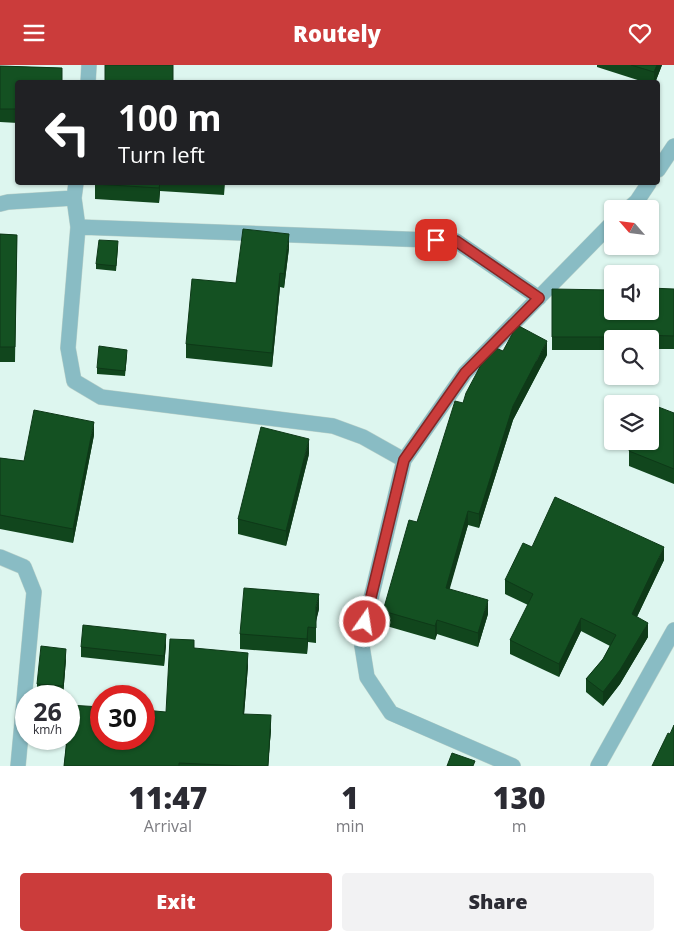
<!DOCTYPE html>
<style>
:root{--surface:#fff;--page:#f2f2f3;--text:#2b2b33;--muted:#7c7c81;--accent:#cb3c3b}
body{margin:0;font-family:"Open Sans",sans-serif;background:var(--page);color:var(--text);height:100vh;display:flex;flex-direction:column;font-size:19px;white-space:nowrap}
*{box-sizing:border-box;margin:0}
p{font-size:16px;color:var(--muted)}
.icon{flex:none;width:28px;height:28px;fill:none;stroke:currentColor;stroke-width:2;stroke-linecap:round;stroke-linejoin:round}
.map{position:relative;height:701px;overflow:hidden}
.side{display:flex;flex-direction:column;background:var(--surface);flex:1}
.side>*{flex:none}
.banner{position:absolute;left:15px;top:15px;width:645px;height:105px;border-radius:5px;box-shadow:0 1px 4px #0004;background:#202124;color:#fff;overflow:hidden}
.needle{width:32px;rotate:298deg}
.fabs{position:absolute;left:604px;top:135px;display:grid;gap:10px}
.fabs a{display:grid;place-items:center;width:55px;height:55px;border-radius:5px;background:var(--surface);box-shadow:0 1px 4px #0004;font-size:25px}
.speed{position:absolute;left:15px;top:620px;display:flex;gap:10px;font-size:25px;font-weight:700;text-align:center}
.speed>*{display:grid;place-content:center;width:65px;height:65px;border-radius:50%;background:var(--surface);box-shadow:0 1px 4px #0004;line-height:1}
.speed small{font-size:12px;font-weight:400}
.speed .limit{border:8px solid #d22;background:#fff;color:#111}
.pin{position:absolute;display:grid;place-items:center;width:42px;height:42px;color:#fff;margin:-21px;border-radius:10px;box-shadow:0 2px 8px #0006}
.me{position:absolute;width:55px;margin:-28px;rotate:13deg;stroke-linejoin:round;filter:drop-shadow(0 0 4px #0008)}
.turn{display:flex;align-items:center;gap:18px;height:105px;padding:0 20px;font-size:22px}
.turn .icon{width:65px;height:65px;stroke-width:2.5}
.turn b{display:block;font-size:35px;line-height:42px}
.eta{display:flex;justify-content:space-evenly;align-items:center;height:85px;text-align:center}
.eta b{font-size:30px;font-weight:800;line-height:35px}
.action{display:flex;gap:10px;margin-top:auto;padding:10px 20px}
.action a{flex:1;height:58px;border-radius:5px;background:var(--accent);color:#fff;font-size:20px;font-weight:800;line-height:58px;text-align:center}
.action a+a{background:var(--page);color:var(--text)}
header{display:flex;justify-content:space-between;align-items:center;height:65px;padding:0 20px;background:var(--accent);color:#fff;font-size:22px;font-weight:800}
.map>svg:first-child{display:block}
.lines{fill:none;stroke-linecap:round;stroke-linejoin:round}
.minor-casing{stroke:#bbd1ca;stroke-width:16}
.minor{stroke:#89bcc4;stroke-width:15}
.wall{fill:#11461d}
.shaded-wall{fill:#0e3918}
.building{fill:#145122;stroke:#0e3918}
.route-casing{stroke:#842726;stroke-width:12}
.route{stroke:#cb3c3b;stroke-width:9}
</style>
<header><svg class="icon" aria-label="menu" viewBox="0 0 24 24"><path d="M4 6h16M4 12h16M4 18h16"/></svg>Routely<svg class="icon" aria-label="heart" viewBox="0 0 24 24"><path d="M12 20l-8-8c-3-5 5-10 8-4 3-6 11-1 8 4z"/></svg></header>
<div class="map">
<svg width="674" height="701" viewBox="0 0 674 701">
<rect width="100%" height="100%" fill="#ddf6ef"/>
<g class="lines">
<defs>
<path id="minor" d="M 88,18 L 89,0
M 658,105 L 674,81
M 74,133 L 78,162 L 68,283 L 74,316 L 101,332 L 333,361 L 363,372 L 404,395
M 0,139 L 8,137 L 74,133 L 76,118
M 628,144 L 637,136 L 649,118
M 78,162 L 456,176 L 539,233
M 0,492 L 24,502 L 34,527 L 18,701
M 513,701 L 391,648 L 367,612 L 361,575 L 404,395 L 465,308 L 612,158
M 598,701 L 674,565"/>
</defs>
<!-- minor casing -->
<use href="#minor" class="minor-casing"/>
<!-- minor -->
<use href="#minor" class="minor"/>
</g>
<!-- wall -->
<path class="wall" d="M 597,0 L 662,0 L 655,18 L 647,18 L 597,2 Z
M 0,1 L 62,3 L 62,18 L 18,18 L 18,58 L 0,57 Z
M 95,118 L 225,118 L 224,130 L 160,126 L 159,138 L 95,134 Z
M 0,169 L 17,170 L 15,297 L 0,297 Z
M 118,182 L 116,206 L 96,204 L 96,199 Z
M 289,183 L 284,223 L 280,222 L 272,302 L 186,293 L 186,279 L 236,218 Z
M 552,224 L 612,246 L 674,224 L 674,284 L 650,284 L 650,274 L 612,274 L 612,283 L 605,283 L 605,285 L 552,285 Z
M 127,290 L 125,311 L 97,309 L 97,303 Z
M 547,290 L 513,355 L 479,463 L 468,460 L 449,524 L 488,549 L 478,582 L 437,569 L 435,575 L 383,560 L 383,546 L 463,338 Z
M 674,348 L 674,419 L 629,401 L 629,386 Z
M 94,370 L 73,478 L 0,464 L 0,393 L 24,396 Z
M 309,389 L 286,481 L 238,469 L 238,454 Z
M 532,482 L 664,495 L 637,552 L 648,572 L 620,619 L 603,641 L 586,627 L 586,614 L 603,594 L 610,581 L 581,566 L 559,612 L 510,589 L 510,575 L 528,540 L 505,529 L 505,515 Z
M 319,544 L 316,555 L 316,578 L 308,577 L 307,589 L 240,584 L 240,569 Z
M 166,580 L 164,601 L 81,592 L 81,582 Z
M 194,583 L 248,601 L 244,649 L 271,664 L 268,701 L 64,701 L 66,680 L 44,679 L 44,674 L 69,674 L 166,647 Z
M 66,594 L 63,631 L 37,629 L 37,619 Z"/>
<!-- shaded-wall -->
<path class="shaded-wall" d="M 657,0 L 662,0 L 655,18 L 654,18 L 654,7 Z
M 160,118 L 160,126 L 159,138 L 159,123 Z
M 289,169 L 289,183 L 284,223 L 284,209 Z
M 280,208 L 280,222 L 272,302 L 272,288 Z
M 547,276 L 547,290 L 513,355 L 479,463 L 479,449 L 513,341 Z
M 94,357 L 94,370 L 73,478 L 73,464 Z
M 309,374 L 309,389 L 286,481 L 286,466 Z
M 468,446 L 468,460 L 446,537 L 446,523 Z
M 664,482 L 664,495 L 632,562 L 632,549 Z
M 319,529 L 319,544 L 316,557 L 316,542 Z
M 488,535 L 488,549 L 478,582 L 478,568 Z
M 581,553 L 581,566 L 559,612 L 559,599 Z
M 437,555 L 437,569 L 435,575 L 435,561 Z
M 648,558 L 648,572 L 620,619 L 603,641 L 603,627 Z
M 308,562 L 308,577 L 307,589 L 307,574 Z
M 166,569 L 166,580 L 164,601 L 164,591 Z
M 66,584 L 66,594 L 63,631 L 63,621 Z
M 248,588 L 248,601 L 243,662 L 243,649 Z
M 271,650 L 271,664 L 268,701 Z"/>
<!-- building -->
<path class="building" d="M 105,0 L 173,0 L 173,18 L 105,18 Z
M 631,0 L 657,0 L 654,7 Z
M 0,1 L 62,3 L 62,18 L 18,18 L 18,44 L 0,44 Z
M 95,118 L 160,118 L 159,123 L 95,119 Z
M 243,164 L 289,169 L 284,209 L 280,208 L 272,288 L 186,279 L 192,214 L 236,218 Z
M 0,169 L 17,170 L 15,282 L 0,282 Z
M 99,175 L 118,176 L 116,201 L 96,199 Z
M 650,223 L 674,224 L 674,271 L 605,269 L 605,272 L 552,272 L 552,224 L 612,225 L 612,246 L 650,246 Z
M 517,260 L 547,276 L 513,341 L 479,449 L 468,446 L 446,523 L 488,535 L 478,568 L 437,555 L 435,561 L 383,546 L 409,455 L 417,457 L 455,336 L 463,338 L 466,328 L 491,281 L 503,286 Z
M 99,281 L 127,285 L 125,306 L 97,303 Z
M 648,338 L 674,348 L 674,404 L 629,386 L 633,376 L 650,376 L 650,339 L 648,339 Z
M 34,345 L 94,357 L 73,464 L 0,450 L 0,393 L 24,396 Z
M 261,362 L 309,374 L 286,466 L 238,454 Z
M 555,432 L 664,482 L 632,549 L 648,558 L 620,605 L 603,627 L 586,614 L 603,594 L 616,570 L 581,553 L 559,599 L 510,575 L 533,529 L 505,515 L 523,478 L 532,482 Z
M 244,523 L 319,529 L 316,542 L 316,563 L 308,562 L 307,574 L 240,569 Z
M 83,560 L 166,569 L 164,591 L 81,582 Z
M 170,574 L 194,575 L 194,583 L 248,588 L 243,649 L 271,650 L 268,701 L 243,701 L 179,698 L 179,701 L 64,701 L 67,674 L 69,674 L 69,640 L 101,642 L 101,674 L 144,674 L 144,645 L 166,647 Z
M 41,581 L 66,584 L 63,621 L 37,619 Z
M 674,660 L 674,701 L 652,701 L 668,668 L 670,669 Z
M 452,688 L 475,696 L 473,701 L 447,701 Z"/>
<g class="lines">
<defs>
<path id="route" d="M 365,557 L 404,395 L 465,308 L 539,233 L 456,176 L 436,175"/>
</defs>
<!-- route casing -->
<use href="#route" class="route-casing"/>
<!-- route -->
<use href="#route" class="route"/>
</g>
</svg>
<div class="fabs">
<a><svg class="needle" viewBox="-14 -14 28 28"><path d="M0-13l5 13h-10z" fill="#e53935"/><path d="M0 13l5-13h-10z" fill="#7c7c81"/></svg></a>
<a><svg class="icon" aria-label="sound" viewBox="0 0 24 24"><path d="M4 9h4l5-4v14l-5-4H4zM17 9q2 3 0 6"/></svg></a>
<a><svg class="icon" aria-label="search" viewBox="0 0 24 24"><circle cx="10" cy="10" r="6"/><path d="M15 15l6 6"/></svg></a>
<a><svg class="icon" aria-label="layers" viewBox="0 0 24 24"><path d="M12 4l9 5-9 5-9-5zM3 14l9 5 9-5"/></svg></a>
</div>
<div class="speed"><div>26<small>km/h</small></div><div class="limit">30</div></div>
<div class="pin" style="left:436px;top:175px;background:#d93025"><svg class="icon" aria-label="arrive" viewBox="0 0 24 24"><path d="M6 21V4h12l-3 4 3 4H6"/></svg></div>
<svg class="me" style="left:365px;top:557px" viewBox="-20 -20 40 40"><circle r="17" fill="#cb3c3b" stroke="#fff" stroke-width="3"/><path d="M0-11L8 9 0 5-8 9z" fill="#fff"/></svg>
<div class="banner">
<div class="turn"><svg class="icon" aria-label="left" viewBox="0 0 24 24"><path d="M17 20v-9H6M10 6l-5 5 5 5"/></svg><div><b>100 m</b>Turn left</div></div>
</div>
</div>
<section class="side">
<div class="eta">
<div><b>11:47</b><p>Arrival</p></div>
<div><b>1</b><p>min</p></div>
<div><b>130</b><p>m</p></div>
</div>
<div class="action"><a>Exit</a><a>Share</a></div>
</section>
